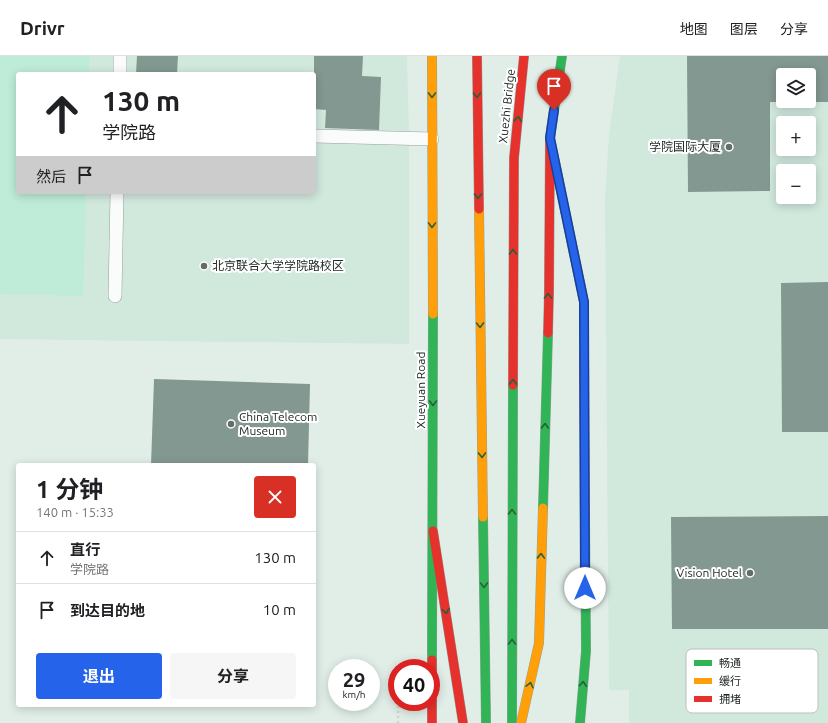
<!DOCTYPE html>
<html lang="zh">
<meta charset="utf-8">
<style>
:root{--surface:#fff;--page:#f6f6f6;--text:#202124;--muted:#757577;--line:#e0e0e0;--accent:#2563eb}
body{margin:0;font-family:Ubuntu,"Noto Sans SC",sans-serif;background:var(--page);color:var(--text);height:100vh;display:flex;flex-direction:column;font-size:15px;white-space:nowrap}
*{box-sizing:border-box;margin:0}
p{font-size:13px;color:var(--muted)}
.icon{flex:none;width:22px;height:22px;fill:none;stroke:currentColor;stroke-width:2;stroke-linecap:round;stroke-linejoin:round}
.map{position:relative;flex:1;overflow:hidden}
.drawer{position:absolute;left:16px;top:407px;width:300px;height:244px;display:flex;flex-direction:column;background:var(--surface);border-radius:4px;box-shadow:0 2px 10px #0003}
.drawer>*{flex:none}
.banner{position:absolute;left:16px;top:16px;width:300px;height:122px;border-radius:4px;box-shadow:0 2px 10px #0003;background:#fff;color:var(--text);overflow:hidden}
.buttons{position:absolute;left:776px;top:12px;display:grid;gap:8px}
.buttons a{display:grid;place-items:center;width:40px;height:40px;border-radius:4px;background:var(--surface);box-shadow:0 2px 10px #0003;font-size:20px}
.speed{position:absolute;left:328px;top:603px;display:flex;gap:8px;font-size:20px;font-weight:700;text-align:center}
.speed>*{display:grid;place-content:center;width:52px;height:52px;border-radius:50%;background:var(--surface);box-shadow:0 2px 10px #0003;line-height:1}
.speed small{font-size:10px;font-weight:400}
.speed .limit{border:6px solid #d22;background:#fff;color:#111}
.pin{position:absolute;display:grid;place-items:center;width:34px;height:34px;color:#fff;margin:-41px -17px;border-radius:50% 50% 50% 0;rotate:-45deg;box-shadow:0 0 4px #0007}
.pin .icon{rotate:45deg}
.me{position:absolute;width:44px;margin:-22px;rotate:0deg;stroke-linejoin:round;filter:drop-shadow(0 0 3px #0008)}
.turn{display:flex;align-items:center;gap:14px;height:84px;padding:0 20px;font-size:18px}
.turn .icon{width:52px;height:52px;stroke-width:2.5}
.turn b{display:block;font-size:28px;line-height:34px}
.then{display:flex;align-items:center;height:38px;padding:0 20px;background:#0003;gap:8px;font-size:15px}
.round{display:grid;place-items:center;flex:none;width:42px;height:42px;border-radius:4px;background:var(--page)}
.headline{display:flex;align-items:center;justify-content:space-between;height:68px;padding:0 20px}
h1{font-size:24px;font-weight:700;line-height:30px}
.cta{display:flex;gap:8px;margin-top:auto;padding:8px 20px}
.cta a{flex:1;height:46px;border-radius:4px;background:var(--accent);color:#fff;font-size:16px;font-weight:700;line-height:46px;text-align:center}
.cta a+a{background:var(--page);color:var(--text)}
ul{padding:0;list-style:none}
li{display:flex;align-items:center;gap:12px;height:52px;padding:0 20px;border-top:1px solid var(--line)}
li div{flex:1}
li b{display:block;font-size:15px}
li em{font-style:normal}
header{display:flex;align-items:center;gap:24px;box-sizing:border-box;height:56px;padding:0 20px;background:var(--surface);border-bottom:1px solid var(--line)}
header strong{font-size:19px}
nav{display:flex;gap:22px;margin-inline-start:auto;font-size:14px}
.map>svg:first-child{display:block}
.built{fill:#d1e8dd;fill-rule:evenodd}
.green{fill:#beecd8}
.building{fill:#839890;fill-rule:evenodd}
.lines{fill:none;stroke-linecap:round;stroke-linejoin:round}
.lane-casing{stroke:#97a19c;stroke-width:14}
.fast-casing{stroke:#97a19c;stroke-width:10}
.slow-casing{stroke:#97a19c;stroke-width:10}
.jam-casing{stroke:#97a19c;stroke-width:10}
.path{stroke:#d0d4d2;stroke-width:2.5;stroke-dasharray:2 3;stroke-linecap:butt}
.lane{stroke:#fafcfc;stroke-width:13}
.fast{stroke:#30b455;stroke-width:9}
.slow{stroke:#ff9f0a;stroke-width:9}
.jam{stroke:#e5322d;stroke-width:9}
.oneway{stroke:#266138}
.route-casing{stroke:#184099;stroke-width:10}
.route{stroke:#2563eb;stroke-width:7}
.poi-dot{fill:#646e69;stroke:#fff;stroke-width:1.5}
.labels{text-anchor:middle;stroke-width:4;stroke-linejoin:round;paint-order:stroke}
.street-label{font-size:12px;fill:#202925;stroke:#fff}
.poi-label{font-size:12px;fill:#202925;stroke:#fff;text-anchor:end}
.key{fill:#fff;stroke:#bcbfbe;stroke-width:1}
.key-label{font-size:11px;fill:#202925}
</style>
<header>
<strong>Drivr</strong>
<nav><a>地图</a><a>图层</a><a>分享</a></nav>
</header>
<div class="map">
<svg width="828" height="667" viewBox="0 0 828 667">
<rect width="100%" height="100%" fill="#e1eee8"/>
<!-- built -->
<path class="built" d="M 0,0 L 407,0 L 409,82 L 409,288 L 0,283 ZM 18,18 L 314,18 L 314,136 L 18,136 Z
M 620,0 L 828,0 L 828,667 L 629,667 L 629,634 L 609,634 L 605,143 L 609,79 ZM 783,19 L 809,19 L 809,45 L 783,45 ZM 783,67 L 809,67 L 809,93 L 783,93 ZM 783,115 L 809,115 L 809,141 L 783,141 Z"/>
<!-- green -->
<path class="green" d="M 0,0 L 90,0 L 89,18 L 18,18 L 18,136 L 86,136 L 83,240 L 0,238 Z"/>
<!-- building -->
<path class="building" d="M 137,0 L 178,0 L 177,18 L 136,18 Z
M 314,0 L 363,0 L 362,20 L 381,21 L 379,74 L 325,72 L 326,54 L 314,53 Z
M 687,0 L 828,0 L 828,46 L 770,46 L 770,135 L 688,136 ZM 783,19 L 809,19 L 809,45 L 783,45 Z
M 828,226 L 828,376 L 782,376 L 781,227 Z
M 154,323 L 310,328 L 308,409 L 151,409 Z
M 828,460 L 828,573 L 672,573 L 671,461 Z"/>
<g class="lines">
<defs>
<path id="lane" d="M 120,18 L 120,0
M 314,80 L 432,83
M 115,240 L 117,136"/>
<path id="fast" d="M 562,0 L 550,82 L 584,246 L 584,299
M 543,452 L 548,277
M 483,461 L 486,667
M 432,604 L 433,258
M 512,667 L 513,329
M 580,667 L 586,595 L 585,463"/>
<path id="slow" d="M 432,0 L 433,258
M 479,153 L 483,461
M 521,667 L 539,587 L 543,452"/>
<path id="jam" d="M 477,0 L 479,153
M 548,277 L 549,235 L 550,82
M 584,299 L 585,463
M 513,329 L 514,102 L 524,0
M 433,475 L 463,667
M 432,667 L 432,604"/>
</defs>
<!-- lane casing -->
<use href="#lane" class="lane-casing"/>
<!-- fast casing -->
<use href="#fast" class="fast-casing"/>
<!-- slow casing -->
<use href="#slow" class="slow-casing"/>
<!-- jam casing -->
<use href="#jam" class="jam-casing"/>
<!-- path -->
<path class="path" d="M 398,667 L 398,647 L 409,647"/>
<!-- lane -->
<use href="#lane" class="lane"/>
<!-- fast -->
<use href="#fast" class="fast"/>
<!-- slow -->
<use href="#slow" class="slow"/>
<!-- jam -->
<use href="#jam" class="jam"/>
</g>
<!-- one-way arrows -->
<defs><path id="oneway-chevron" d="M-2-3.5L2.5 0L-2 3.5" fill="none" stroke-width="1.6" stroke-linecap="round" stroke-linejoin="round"/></defs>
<g class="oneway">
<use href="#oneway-chevron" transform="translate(432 39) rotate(90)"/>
<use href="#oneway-chevron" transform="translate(477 39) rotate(89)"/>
<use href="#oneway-chevron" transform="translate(518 63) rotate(-84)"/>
<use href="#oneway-chevron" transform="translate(478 140) rotate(89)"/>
<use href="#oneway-chevron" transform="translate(432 169) rotate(90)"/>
<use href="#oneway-chevron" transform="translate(513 196) rotate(-90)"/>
<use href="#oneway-chevron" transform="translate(548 240) rotate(-89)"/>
<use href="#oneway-chevron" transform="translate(480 269) rotate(89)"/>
<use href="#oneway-chevron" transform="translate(513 326) rotate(-90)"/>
<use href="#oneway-chevron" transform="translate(433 347) rotate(90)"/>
<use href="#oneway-chevron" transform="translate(545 370) rotate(-88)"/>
<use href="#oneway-chevron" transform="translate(482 399) rotate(89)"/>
<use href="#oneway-chevron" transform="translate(512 456) rotate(-90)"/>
<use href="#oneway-chevron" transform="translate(541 500) rotate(-88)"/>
<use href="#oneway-chevron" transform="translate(484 529) rotate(89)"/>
<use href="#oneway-chevron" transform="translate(446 555) rotate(81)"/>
<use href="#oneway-chevron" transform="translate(512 586) rotate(-90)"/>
<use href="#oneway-chevron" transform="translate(583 628) rotate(-85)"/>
<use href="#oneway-chevron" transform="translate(530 629) rotate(-77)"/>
</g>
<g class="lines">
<defs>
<path id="route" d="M 554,54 L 550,82 L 584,246 L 585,532"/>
</defs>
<!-- route casing -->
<use href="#route" class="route-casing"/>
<!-- route -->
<use href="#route" class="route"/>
</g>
<!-- markers -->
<g class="poi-dot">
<circle cx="729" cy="91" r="4"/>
<circle cx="204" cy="210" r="4"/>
<circle cx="231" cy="368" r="4"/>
<circle cx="750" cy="517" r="4"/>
</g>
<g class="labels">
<!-- street labels -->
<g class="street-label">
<text transform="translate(507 50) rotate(-84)" y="4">Xuezhi Bridge</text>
<text transform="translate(421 334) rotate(-90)" y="4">Xueyuan Road</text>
</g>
<!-- poi labels -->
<g class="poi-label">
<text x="721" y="95">学院国际大厦</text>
<text x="212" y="214" text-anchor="start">北京联合大学学院路校区</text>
<text x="239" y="365" text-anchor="start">China Telecom<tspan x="239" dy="14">Museum</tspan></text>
<text x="742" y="521">Vision Hotel</text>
</g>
</g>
<!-- legend -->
<rect x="686" y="593" width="132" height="64" rx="6" class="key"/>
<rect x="694" y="604" width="18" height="6" fill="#30b455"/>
<rect x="694" y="622" width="18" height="6" fill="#ff9f0a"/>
<rect x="694" y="640" width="18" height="6" fill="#e5322d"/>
<g class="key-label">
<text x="719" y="611">畅通</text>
<text x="719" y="629">缓行</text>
<text x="719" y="647">拥堵</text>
</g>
</svg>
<div class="buttons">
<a><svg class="icon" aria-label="layers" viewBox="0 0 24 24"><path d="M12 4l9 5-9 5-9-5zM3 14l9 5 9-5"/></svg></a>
<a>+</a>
<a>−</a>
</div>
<div class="speed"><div>29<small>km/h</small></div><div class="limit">40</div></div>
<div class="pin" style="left:554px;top:54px;background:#d93025"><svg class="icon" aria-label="arrive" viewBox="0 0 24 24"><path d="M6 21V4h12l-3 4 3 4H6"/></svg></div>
<svg class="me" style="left:585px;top:532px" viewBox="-20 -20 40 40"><circle r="19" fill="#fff"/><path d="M0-13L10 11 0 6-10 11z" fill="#2563eb"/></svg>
<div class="banner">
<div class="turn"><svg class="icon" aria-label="ahead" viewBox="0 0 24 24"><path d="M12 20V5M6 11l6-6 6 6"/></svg><div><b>130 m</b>学院路</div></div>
<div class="then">然后<svg class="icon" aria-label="arrive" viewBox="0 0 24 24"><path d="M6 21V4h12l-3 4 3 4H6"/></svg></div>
</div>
<section class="drawer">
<div class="headline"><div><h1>1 分钟</h1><p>140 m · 15:33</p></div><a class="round" style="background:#d93025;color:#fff"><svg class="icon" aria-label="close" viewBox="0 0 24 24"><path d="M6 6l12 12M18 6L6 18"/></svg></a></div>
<ul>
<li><svg class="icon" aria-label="ahead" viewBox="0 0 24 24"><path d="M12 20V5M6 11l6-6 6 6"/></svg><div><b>直行</b><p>学院路</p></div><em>130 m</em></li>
<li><svg class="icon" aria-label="arrive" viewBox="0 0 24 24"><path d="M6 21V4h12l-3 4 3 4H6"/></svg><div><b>到达目的地</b></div><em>10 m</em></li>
</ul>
<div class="cta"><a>退出</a><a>分享</a></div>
</section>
</div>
